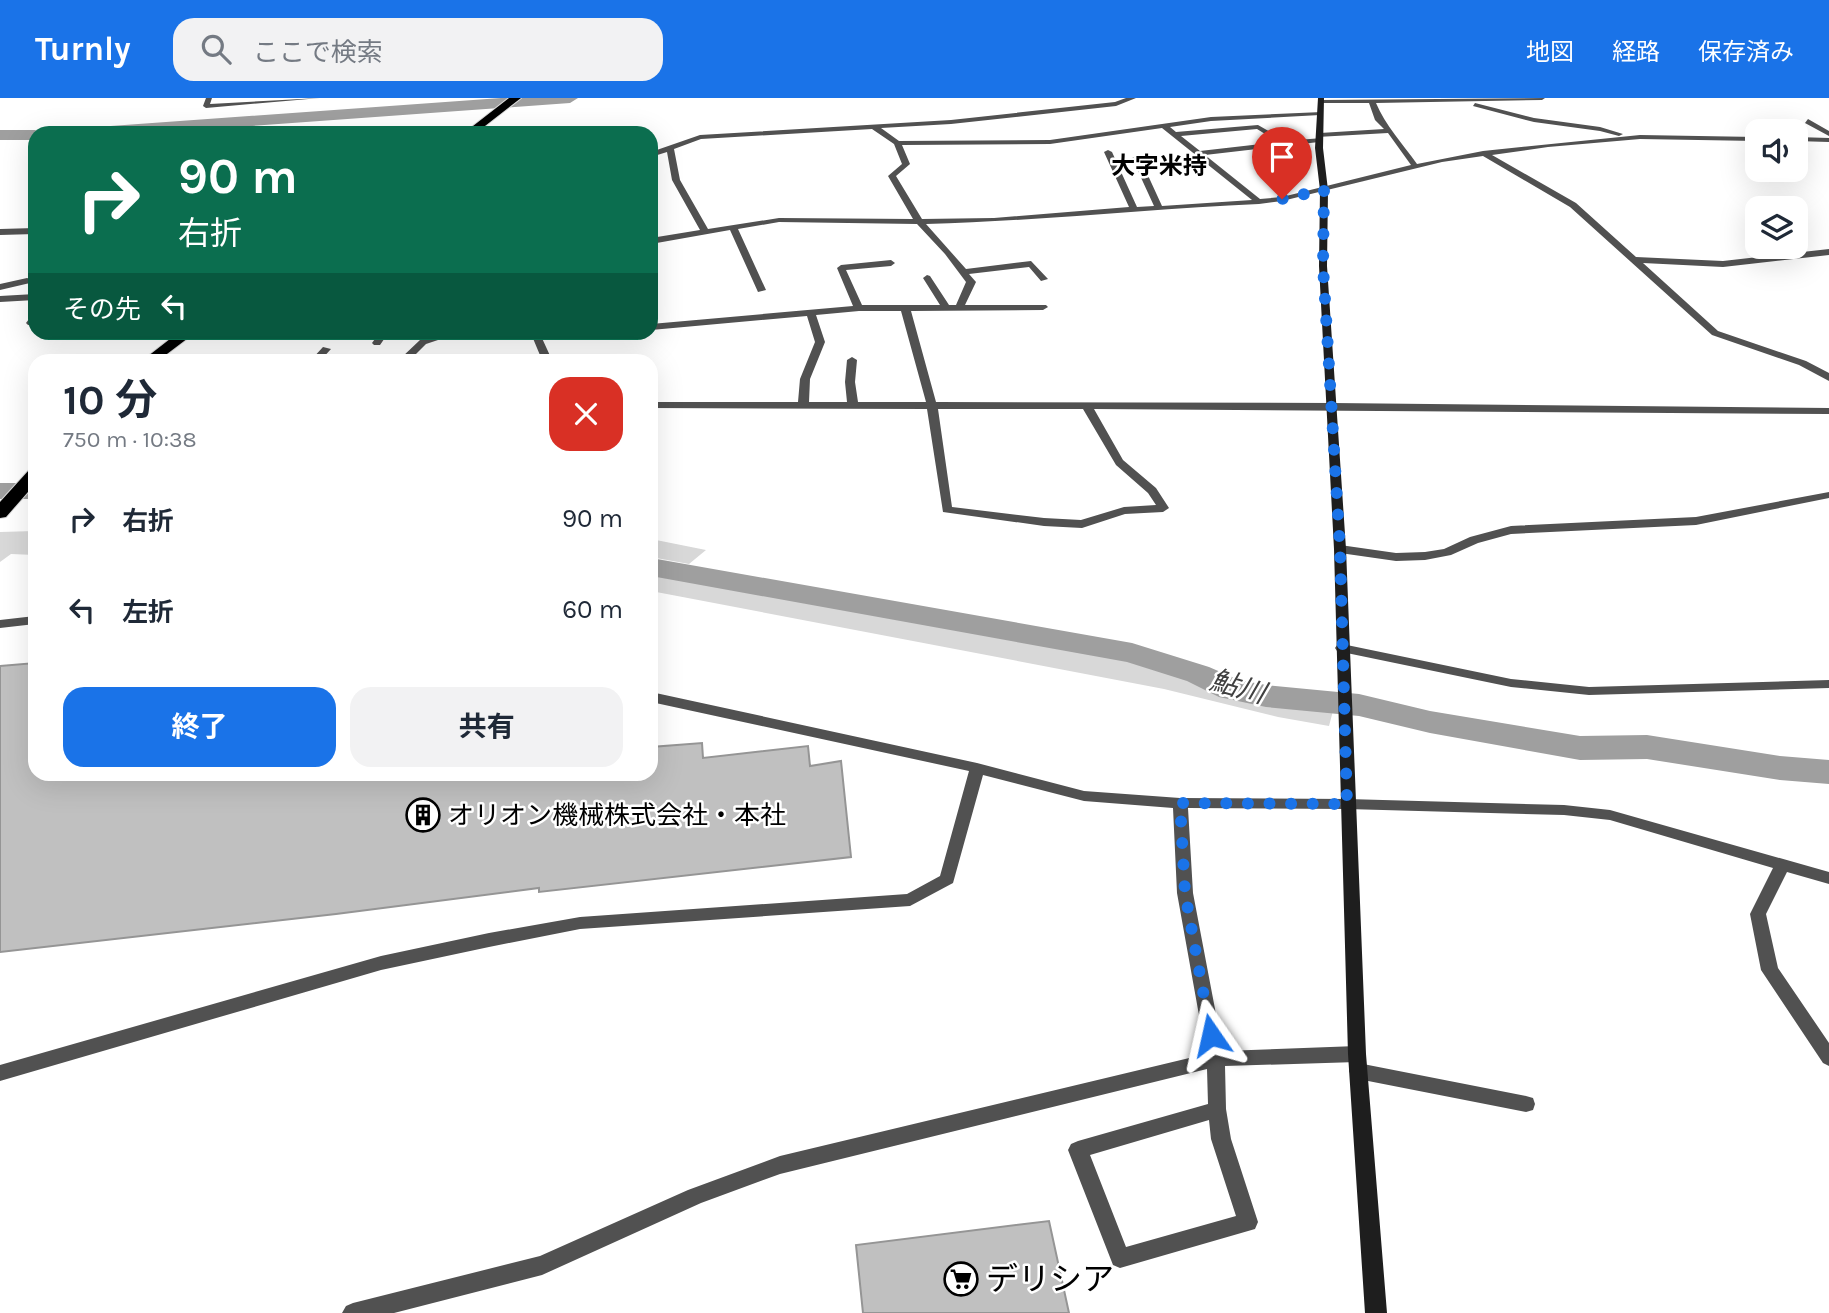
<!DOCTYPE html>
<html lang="ja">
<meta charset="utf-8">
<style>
:root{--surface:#fff;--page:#f2f2f3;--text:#1f2937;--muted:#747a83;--accent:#1a73e8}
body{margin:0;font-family:Karla,"Noto Sans JP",sans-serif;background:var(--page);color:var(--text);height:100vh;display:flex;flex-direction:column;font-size:26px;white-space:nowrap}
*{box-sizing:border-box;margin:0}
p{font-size:23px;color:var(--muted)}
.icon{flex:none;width:38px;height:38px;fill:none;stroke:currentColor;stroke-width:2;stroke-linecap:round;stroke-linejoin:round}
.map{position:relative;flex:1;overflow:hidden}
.drawer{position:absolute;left:28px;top:256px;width:630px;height:427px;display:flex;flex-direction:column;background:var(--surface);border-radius:21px;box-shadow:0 7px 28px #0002}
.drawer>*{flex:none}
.hud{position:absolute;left:28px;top:28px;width:630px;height:214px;border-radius:21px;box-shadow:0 7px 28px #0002;background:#0b6e4f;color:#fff;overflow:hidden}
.controls{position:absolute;left:1745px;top:21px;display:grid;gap:14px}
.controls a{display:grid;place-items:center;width:63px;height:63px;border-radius:14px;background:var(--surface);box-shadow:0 7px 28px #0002;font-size:35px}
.pin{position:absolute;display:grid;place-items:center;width:60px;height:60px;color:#fff;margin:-72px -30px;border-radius:50% 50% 50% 0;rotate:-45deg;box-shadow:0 0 7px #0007}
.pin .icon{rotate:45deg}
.me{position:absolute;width:77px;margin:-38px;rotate:349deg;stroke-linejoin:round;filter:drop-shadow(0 0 5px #0008)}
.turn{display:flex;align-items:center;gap:24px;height:147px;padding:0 35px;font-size:32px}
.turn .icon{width:91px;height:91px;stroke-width:2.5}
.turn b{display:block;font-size:49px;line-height:60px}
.then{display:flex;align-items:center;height:66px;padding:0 35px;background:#0003;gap:14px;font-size:26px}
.round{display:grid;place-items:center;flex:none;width:74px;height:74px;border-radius:21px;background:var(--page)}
.head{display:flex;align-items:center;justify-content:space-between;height:119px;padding:0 35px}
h1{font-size:42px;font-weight:700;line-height:52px}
.action{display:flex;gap:14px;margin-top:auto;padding:14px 35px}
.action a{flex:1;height:80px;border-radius:21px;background:var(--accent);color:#fff;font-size:28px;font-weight:700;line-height:80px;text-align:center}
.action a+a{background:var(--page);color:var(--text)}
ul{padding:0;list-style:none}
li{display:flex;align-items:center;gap:21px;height:91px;padding:0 35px}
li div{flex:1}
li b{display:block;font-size:26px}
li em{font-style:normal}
header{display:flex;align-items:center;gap:42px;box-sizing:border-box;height:98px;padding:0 35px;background:var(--accent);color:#fff}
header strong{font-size:33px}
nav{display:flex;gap:38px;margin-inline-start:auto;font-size:24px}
.search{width:490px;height:63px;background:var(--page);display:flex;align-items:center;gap:18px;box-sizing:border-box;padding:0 24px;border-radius:21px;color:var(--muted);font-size:26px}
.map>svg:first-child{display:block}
.green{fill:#d8d8d8}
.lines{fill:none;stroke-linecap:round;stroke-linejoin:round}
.river{fill:#9f9f9f;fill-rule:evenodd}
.building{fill:#c0c0c0;stroke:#959595;stroke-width:2}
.highway-casing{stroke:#dbdbdb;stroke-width:2}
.street{fill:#515151;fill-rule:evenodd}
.secondary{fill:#1e1e1e;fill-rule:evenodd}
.highway{fill:#000;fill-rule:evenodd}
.route{stroke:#1a73e8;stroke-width:12;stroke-dasharray:0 21.6}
.labels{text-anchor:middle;stroke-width:5;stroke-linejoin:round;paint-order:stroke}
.far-quarter-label{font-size:24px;font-weight:bold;fill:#000;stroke:#fff}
.poi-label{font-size:26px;fill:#000;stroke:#fff;text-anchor:start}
.water-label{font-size:28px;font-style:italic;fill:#404040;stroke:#fff}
.near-poi-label{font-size:32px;fill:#000;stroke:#fff;text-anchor:start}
</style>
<header>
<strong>Turnly</strong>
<div class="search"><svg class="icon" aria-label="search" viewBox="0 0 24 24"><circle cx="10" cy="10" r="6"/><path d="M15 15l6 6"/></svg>ここで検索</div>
<nav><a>地図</a><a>経路</a><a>保存済み</a></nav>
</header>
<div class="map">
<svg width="1829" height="1215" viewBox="0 0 1829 1215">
<rect width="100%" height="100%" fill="#fff"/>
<!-- green -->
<path class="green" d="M 35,433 L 35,457 L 11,456 L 0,464 L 0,434 Z
M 651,441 L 706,452 L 689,466 L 651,459 Z
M 651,474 L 1136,562 L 1208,585 L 1241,600 L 1334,609 L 1329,628 L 1278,619 L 1164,591 L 651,493 Z"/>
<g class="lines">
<!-- river -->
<path class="river" d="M 501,0 L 578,0 L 570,5 L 155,35 L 74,35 L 83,30 Z
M 0,32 L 35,32 L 42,35 L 35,35 L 35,42 L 0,42 Z
M 0,385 L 35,385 L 35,401 L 0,401 Z
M 651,460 L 1132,545 L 1209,569 L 1239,582 L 1266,587 L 1359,596 L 1430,613 L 1580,638 L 1647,637 L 1780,658 L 1829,662 L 1829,686 L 1780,682 L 1647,661 L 1580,662 L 1430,635 L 1359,618 L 1266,609 L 1219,599 L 1187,583 L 1127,564 L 651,478 Z"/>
</g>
<!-- building -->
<path class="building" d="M 35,565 L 35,676 L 651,676 L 651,649 L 702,645 L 703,660 L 808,648 L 810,668 L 841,663 L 851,759 L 539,794 L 539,790 L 336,816 L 0,854 L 0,568 Z
M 1049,1123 L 1069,1215 L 863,1215 L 856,1147 Z"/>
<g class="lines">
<defs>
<path id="highway" d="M 509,0 L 521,0 L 476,35 L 464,35 Z
M 179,234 L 196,234 L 159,262 L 143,262 Z
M 35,371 L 35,386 L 6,419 L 0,420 L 0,404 L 29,372 Z"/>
</defs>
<!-- highway casing -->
<use href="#highway" class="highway-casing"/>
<!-- street -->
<path class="street" d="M 206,0 L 212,0 L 210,6 L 320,0 L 206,10 L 203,8 Z
M 1126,0 L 1136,0 L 1116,8 L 951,26 L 881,30 L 899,43 L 1050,42 L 1211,19 L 1322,14 L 1320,17 L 1211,23 L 1170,29 L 1176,34 L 1258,27 L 1286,43 L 1322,40 L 1323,42 L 1319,44 L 1205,57 L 1260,101 L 1282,99 L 1411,67 L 1388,35 L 1317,39 L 1316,37 L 1320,35 L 1384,31 L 1375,22 L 1369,5 L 1319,5 L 1321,2 L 1545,0 L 1542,2 L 1376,5 C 1385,27 1403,46 1417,66 L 1483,53 L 1640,37 L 1757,39 L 1757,43 L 1640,41 L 1548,49 L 1492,57 L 1576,105 L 1636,159 L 1723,163 L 1829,151 L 1829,157 L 1723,169 L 1643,165 L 1718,233 L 1806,263 L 1829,275 L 1829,283 L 1799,267 L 1712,237 L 1570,109 L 1483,58 L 1442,64 L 1282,103 L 1259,106 C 1148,111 1037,123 926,126 L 966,171 L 1031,163 L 1048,181 L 1041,183 L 1029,169 L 969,176 L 976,184 L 965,207 L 1046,207 L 1048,209 L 1043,212 L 911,213 L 936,304 L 1333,305 L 1829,310 L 1829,316 L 1094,311 L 1123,362 L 1156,390 L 1169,410 L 1163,414 L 1125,416 L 1082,430 L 1044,428 L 943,414 L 927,311 L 651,310 L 651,304 L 798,304 L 800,281 L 815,244 L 807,218 L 651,232 L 651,226 L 853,208 L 837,170 L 841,167 L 891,162 L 895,165 L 891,168 L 846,172 L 862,207 L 940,207 L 923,180 L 927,177 L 930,178 L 949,207 L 956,207 L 966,184 L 945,156 L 917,126 L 779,124 L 738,131 L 766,192 L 758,194 L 730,132 L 651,146 L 651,140 L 700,132 L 672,82 L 667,54 L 651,59 L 651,54 L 700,37 L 951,22 L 1115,4 ZM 1162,30 L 1252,102 L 1162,108 L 1140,60 L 1136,58 L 1132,60 L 1154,108 L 1137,109 L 1112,54 L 1108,52 L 1104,54 L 1129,109 L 994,120 L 922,121 L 896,78 L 910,66 L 902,47 L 1050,46 ZM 872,31 L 894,46 L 902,66 L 888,78 L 913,121 L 779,120 L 708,131 L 680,82 L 674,51 L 701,41 ZM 1257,31 L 1278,44 L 1200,53 L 1181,38 ZM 859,213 L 901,213 L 926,304 L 858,304 L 855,284 L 857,262 L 852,259 L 847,262 L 845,284 L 847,304 L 809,304 L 810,281 L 825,244 L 816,217 ZM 938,311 L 1083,311 L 1116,367 L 1148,395 L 1156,407 L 1124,409 L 1081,422 L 1044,420 L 952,409 Z
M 1475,5 L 1534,20 L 1600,29 L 1623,36 L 1619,38 L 1600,33 L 1534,24 L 1473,8 Z
M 1808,21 L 1829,33 L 1829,38 L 1805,25 Z
M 1796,39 L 1829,40 L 1829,44 L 1796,43 Z
M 35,130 L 35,136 L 0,137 L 0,131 Z
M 27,180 L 30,181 L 30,185 L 0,192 L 0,186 Z
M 35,196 L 35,202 L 0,204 L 0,198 Z
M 35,216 L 35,228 L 28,227 L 26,225 L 32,217 Z
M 380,234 L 389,234 L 380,247 L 374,247 L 372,245 Z
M 577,234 L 573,237 L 541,238 L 552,262 L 542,262 L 532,238 L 441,241 L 426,246 L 410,262 L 401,260 L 420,242 L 440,235 Z
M 323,249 L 331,251 L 321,262 L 311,262 Z
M 1829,394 L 1829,400 L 1696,427 L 1511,436 L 1478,445 L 1451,457 L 1425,462 L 1396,463 L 1340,455 L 1334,451 L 1340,447 L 1396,455 L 1425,454 L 1444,451 L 1470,439 L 1511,428 L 1696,419 Z
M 35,518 L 35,526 L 0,530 L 0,522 Z
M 1342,546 L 1511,581 L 1589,589 L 1829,582 L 1829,590 L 1589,597 L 1511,589 L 1337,553 L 1335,550 L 1337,547 Z
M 651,594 L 977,665 L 1084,693 L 1180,700 L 1347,701 L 1564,707 L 1610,712 L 1829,774 L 1829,786 L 1787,774 L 1766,816 L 1778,870 L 1829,945 L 1829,968 L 1823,965 L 1761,872 L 1750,816 L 1773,770 L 1610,722 L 1564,717 L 1347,711 L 1188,710 L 1193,795 L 1223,953 L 1357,948 L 1363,951 L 1366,956 L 1363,961 L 1357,964 L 1225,968 L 1226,1011 L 1231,1041 L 1258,1124 L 1255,1131 L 1120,1170 L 1113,1167 L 1068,1052 L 1071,1046 L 1078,1043 L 1208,1006 L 1207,971 L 780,1076 L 701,1105 L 542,1177 L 394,1215 L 342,1215 L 346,1208 L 353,1205 L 540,1158 L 688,1092 L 780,1058 L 1206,956 L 1177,795 L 1173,710 L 1084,703 L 983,677 L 953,785 L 910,808 L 580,831 L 489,849 L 381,872 L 0,983 L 0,967 L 381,858 L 489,835 L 580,819 L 907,796 L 940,778 L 969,673 L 651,604 ZM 1209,1022 L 1211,1041 L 1236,1118 L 1126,1149 L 1090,1057 Z
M 1358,965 L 1526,998 L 1533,1000 L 1535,1006 L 1533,1012 L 1526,1014 L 1358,981 L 1352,979 L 1349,973 L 1352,967 Z"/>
<!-- secondary -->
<path class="secondary" d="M 1318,0 L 1324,0 L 1323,50 L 1328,92 L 1327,168 L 1346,451 L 1366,956 L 1387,1215 L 1365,1215 L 1348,956 L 1334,451 L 1319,168 L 1320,92 L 1315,50 Z"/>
<!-- highway -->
<use href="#highway" class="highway"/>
</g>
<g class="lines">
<!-- route -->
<path class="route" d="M 1211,937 L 1185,795 L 1180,705 L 1347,706 L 1340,451 L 1323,168 L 1324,92 L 1282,101"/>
</g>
<!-- icons -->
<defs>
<symbol id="building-ring" viewBox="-11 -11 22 22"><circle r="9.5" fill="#fff" stroke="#000" stroke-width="1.5"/><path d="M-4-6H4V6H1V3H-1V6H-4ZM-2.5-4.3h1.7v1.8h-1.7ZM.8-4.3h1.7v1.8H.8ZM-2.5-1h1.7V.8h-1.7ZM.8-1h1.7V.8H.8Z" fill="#000"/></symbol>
<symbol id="supermarket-ring" viewBox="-11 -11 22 22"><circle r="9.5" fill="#fff" stroke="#000" stroke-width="1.5"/><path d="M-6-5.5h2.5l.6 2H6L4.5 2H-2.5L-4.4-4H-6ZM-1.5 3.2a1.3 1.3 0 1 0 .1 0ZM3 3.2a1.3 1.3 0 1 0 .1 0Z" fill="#000"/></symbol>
</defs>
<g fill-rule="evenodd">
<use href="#building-ring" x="404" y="698" width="38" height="38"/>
<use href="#supermarket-ring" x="942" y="1162" width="38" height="38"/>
</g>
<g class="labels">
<!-- far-quarter labels -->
<g class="far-quarter-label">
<text x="1159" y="76">大字米持</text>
</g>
<!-- poi labels -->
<g class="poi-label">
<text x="448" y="726">オリオン機械株式会社・本社</text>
</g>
<!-- water labels -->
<g class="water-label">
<text transform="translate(1238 588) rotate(16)" y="10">鮎川</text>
</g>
<!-- near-poi labels -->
<g class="near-poi-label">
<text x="986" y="1192">デリシア</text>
</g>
</g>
</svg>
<div class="controls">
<a><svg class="icon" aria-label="sound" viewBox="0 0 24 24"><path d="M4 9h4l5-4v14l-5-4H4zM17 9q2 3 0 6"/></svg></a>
<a><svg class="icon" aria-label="layers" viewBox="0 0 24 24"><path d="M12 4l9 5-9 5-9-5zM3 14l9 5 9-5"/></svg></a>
</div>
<div class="pin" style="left:1282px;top:101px;background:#d93025"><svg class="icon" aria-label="arrive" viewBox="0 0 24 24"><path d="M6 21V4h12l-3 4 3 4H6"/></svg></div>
<svg class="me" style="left:1211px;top:937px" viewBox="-20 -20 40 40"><path d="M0-17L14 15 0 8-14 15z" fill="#1a73e8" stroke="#fff" stroke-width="4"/></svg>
<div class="hud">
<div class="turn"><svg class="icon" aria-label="right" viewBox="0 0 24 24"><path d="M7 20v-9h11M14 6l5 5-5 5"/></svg><div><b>90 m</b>右折</div></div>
<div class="then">その先<svg class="icon" aria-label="left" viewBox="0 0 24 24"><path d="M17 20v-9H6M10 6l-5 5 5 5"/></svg></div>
</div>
<section class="drawer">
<div class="head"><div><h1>10 分</h1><p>750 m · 10:38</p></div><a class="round" style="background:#d93025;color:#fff"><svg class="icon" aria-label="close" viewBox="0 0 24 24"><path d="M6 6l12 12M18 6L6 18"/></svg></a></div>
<ul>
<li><svg class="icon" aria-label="right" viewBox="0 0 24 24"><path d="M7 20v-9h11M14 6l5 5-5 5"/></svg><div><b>右折</b></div><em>90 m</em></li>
<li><svg class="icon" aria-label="left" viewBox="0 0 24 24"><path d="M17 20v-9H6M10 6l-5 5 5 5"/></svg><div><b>左折</b></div><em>60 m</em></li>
</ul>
<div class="action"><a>終了</a><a>共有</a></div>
</section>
</div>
